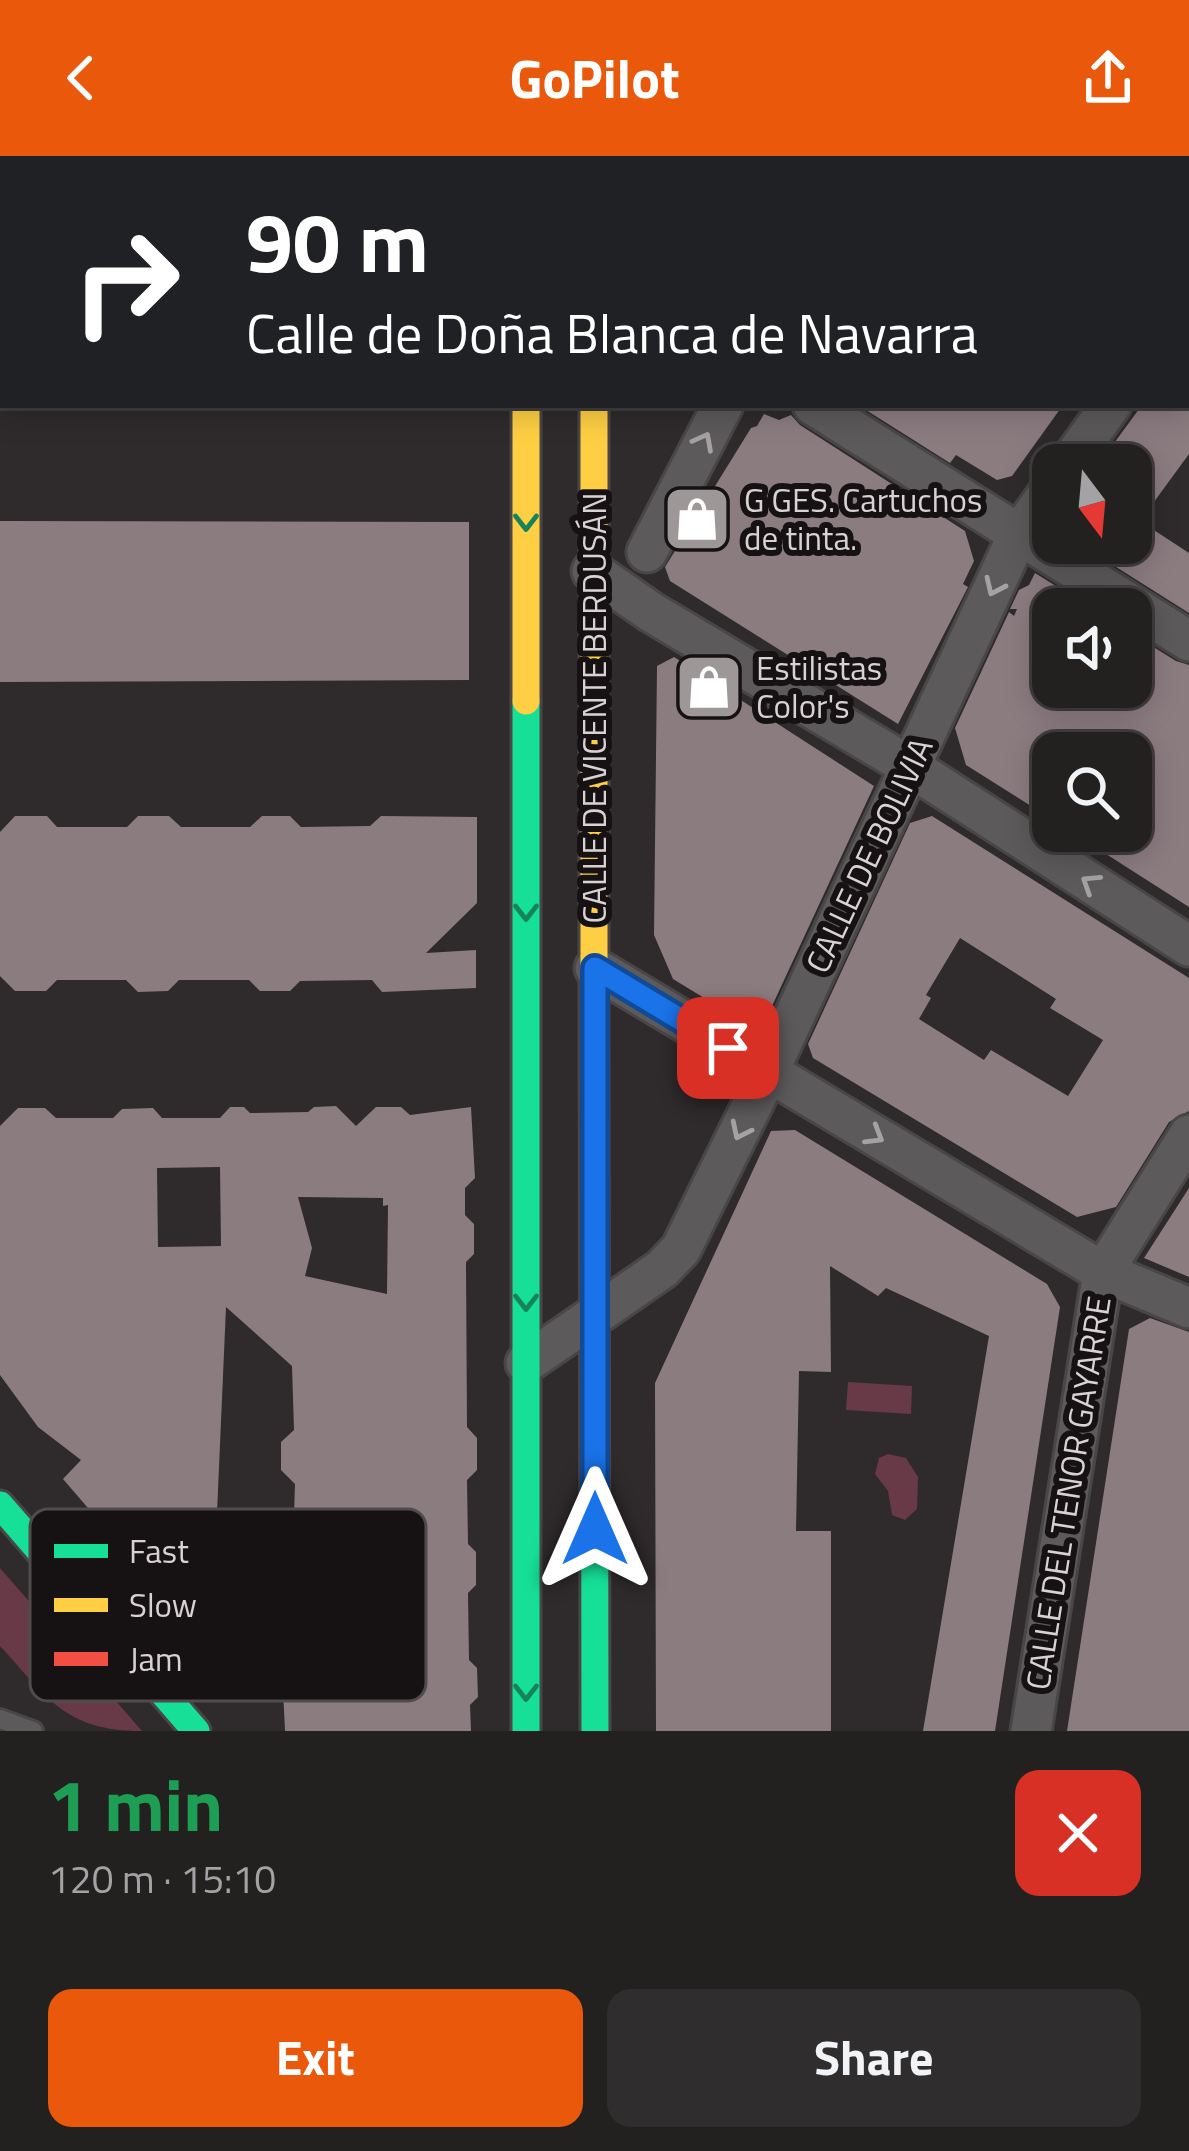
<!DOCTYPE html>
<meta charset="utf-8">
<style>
:root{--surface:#232020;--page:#2f2d2d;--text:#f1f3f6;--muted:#a3a3a5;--line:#403e3e;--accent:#ea580c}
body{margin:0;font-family:"Titillium Web",sans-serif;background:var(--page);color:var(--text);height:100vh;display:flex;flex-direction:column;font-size:45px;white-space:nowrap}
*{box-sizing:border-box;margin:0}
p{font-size:39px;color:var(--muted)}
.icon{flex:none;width:66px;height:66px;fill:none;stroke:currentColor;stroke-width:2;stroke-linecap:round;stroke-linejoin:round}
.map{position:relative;height:1575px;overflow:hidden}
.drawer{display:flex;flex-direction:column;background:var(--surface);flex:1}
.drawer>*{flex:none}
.guide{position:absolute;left:0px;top:0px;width:1191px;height:252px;box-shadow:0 6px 30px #0003,0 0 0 3px var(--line);background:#202124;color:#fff;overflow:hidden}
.needle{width:78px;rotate:164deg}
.controls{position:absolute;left:1032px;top:288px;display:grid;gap:24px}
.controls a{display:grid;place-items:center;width:120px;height:120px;border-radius:24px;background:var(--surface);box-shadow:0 6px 30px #0003,0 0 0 3px var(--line);font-size:60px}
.pin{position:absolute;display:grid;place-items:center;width:102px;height:102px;color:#fff;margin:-51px;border-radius:24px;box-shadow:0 6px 18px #0006}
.me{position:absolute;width:132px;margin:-66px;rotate:0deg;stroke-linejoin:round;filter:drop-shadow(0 0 9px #0008)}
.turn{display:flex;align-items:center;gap:42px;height:252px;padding:0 48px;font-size:54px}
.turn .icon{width:156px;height:156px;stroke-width:2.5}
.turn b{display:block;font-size:84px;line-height:102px}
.round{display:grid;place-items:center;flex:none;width:126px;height:126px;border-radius:24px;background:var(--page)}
.headline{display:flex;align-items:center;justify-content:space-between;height:204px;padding:0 48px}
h1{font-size:72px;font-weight:700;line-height:90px;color:#1e9e55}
.cta{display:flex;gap:24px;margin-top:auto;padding:24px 48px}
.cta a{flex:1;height:138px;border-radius:24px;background:var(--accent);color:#fff;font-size:48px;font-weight:700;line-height:138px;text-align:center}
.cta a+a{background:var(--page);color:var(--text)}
header{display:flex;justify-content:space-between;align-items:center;height:156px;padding:0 48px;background:var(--accent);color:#fff;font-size:54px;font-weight:700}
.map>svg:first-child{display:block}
.green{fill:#683a47}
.building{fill:#8b7c80;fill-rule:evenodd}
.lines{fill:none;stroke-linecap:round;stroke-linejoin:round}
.lane-casing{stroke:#494647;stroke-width:24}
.street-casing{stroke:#494647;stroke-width:45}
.fast-casing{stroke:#494647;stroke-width:33}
.slow-casing{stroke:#494647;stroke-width:33}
.jam-casing{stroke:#494647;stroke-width:33}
.lane{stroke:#5c5a5b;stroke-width:18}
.street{stroke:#5c5a5b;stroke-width:39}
.fast{stroke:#16e098;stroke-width:27}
.slow{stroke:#ffcf43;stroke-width:27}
.jam{stroke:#f24e42;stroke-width:27}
.oneway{stroke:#a6a2a3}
.oneway2{stroke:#16835c}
.route-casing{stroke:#114b97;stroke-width:30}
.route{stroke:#1a73e8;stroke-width:21}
.labels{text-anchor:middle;stroke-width:12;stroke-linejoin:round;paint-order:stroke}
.poi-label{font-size:33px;fill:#d8d2d3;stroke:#161213;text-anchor:start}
.street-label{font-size:33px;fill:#d8d2d3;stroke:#161213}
.key{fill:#161213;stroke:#504c4d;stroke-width:3}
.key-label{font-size:33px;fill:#d8d2d3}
</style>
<header><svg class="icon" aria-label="back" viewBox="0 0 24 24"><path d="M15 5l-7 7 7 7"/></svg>GoPilot<svg class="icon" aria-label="share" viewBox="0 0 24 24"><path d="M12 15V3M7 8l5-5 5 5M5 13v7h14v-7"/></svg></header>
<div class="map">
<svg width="1189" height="1575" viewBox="0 0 1189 1575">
<rect width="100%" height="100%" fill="#2f2a2b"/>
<!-- green -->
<path class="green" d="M 848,1226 L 912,1230 L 911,1258 L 846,1254 Z
M 888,1298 L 906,1302 L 918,1321 L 917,1353 L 905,1364 L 892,1359 L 888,1335 L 875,1318 L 879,1302 Z
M 0,1412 L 142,1575 C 65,1575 48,1542 0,1490 Z"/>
<!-- building -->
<path class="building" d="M 858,249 L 1063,249 L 1012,320 L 997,324 L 956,299 L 950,307 Z
M 1142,249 L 1189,249 L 1189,298 L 1140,365 L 1189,397 L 1189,457 L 1078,387 L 1131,387 L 1131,309 L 1098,309 Z
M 764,258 L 779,264 L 791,259 L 800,269 L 965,375 L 974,405 L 963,428 L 968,431 L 898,568 L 670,425 L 665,411 L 751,272 L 757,270 Z
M 0,365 L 469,366 L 469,524 L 0,526 Z
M 1035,417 L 1093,453 L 1053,453 L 1053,531 L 1131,531 L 1131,477 L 1176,505 L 1189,509 L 1189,751 L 1070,675 L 1131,675 L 1131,597 L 1053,597 L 1053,664 L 966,609 L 955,572 L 1009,456 L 1014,460 L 1017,453 L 1010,453 L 1019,434 L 1029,429 Z
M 674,501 L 874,630 L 760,876 L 673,823 L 654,779 L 657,510 Z
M 15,660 L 47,660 L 57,671 L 127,671 L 138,660 L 169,660 L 181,671 L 250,671 L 262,660 L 290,660 L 301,671 L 370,670 L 381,660 L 477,661 L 477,747 L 426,797 L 476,794 L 476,832 L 382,836 L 372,824 L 300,825 L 290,835 L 260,835 L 249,824 L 179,824 L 168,835 L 138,836 L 126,824 L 57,824 L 46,835 L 15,835 L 0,820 L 0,676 Z
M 932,660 L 1189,822 L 1189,955 L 1169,966 L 1116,1051 L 1077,1061 L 813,902 L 808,888 L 910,667 ZM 960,782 L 1056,843 L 1050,852 L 1103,884 L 1068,940 L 991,894 L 984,904 L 919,863 L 931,842 L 926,839 Z
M 336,950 L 356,970 L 376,951 L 401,951 L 410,959 L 471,951 L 475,1022 L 465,1032 L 465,1059 L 474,1068 L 474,1098 L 466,1106 L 467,1271 L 477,1282 L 477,1314 L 467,1324 L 468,1388 L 476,1396 L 476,1429 L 468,1437 L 469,1504 L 477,1512 L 478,1541 L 470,1549 L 471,1575 L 285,1575 L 282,1513 L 293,1503 L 294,1445 L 282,1431 L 283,1401 L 293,1390 L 295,1328 L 281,1314 L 281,1286 L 294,1274 L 292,1210 L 226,1151 L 211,1495 L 63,1323 L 81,1304 L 38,1271 L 0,1219 L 0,970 L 18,952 L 45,952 L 56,962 L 113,962 L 122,953 L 153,952 L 162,962 L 220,962 L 230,951 L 244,951 L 250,957 L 308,956 L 314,951 ZM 220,1011 L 221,1090 L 158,1091 L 157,1012 ZM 298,1041 L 383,1042 L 383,1050 L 388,1049 L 387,1138 L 305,1120 L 312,1092 Z
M 795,974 L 1047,1128 L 1060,1151 L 995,1575 L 923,1575 L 989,1180 L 886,1132 L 878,1140 L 830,1110 L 831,1216 L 799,1215 L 796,1375 L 831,1375 L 831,1575 L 656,1575 L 655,1227 L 771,975 Z
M 1189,1032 L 1189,1121 L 1144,1102 Z
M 1150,1162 L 1189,1176 L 1189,1575 L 1067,1575 L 1129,1173 Z"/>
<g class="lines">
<defs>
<path id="lane" d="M 0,1563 L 33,1575"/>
<path id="street" d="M 802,0 L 807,3
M 866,3 L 868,0
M 1188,149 L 1189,148
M 1188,189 L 1189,190
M 813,249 L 1189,485
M 1068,309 L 1111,249
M 647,396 L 723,249
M 592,415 L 651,456 L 909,610 L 1189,790
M 595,812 L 1103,1116 L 1189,1152
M 526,1207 L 662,1113 L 681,1093 L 768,917 L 1017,381 L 1053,331
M 1031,1575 L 1103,1116 L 1189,979"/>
<path id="fast" d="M 592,0 L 592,3
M 526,545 L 526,1575
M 594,824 L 595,1575
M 0,1349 L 196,1575"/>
<path id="slow" d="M 526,249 L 526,545
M 594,249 L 594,824"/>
<path id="jam" d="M 528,0 L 528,3"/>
</defs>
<!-- lane casing -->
<use href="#lane" class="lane-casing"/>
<!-- street casing -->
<use href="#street" class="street-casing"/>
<!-- fast casing -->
<use href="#fast" class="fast-casing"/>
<!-- slow casing -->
<use href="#slow" class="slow-casing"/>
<!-- jam casing -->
<use href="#jam" class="jam-casing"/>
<!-- lane -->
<use href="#lane" class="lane"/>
<!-- street -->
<use href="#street" class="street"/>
<!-- fast -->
<use href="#fast" class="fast"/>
<!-- slow -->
<use href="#slow" class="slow"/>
<!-- jam -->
<use href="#jam" class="jam"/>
</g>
<!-- one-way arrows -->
<defs><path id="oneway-chevron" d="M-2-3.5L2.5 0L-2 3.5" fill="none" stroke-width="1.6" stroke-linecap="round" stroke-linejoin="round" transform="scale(3)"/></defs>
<g class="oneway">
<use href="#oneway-chevron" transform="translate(704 285) rotate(-62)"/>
<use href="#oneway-chevron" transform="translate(994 431) rotate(115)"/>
<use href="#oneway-chevron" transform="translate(1090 727) rotate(-147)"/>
<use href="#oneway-chevron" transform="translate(740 975) rotate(116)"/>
<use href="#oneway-chevron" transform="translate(875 980) rotate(31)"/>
</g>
<g class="oneway2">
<use href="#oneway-chevron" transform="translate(526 366) rotate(90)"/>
<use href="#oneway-chevron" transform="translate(526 756) rotate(90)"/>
<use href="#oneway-chevron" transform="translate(526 1146) rotate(90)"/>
<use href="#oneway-chevron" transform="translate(526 1536) rotate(90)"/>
</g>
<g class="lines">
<defs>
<path id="route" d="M 595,1373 L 595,812 L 728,892"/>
</defs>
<!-- route casing -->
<use href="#route" class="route-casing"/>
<!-- route -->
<use href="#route" class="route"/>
</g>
<!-- icons -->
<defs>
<symbol id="shop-square" viewBox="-11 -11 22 22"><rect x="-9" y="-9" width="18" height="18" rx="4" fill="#9d9798" stroke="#161213"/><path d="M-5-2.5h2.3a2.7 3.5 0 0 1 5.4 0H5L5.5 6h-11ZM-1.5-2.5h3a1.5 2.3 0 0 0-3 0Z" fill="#fff"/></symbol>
</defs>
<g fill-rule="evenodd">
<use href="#shop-square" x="659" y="325" width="76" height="76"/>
<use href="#shop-square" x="671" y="493" width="76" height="76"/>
</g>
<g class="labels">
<!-- poi labels -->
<g class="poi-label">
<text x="744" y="356">G GES. Cartuchos<tspan x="744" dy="38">de tinta.</tspan></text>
<text x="756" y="524">Estilistas<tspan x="756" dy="38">Color's</tspan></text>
</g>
<!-- street labels -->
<g class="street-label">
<text transform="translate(594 552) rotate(-90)" y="12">CALLE DE VICENTE BERDUSÁN</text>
<text transform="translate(869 699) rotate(-65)" y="12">CALLE DE BOLIVIA</text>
<text transform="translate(1068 1337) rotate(-81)" y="12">CALLE DEL TENOR GAYARRE</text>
</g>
</g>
<!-- legend -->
<rect x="30" y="1353" width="396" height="192" rx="18" class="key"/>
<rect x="54" y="1388" width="54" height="14" fill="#16e098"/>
<rect x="54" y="1442" width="54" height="14" fill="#ffcf43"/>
<rect x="54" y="1496" width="54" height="14" fill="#f24e42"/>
<g class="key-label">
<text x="129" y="1407">Fast</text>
<text x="129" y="1461">Slow</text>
<text x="129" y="1515">Jam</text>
</g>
</svg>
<div class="controls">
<a><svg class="needle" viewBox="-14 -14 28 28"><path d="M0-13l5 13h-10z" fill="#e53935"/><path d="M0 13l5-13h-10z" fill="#a3a3a5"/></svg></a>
<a><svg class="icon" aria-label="sound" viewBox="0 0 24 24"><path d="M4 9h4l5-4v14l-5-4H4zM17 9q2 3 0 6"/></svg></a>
<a><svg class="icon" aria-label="search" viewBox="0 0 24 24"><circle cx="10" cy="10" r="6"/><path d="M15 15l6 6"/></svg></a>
</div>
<div class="pin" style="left:728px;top:892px;background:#d93025"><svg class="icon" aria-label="arrive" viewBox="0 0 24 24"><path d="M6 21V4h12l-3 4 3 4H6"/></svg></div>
<svg class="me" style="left:595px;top:1373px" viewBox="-20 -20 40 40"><path d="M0-17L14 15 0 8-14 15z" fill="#1a73e8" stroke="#fff" stroke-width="4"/></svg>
<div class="guide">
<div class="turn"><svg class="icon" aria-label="right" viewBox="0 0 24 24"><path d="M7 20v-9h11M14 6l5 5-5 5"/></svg><div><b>90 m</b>Calle de Doña Blanca de Navarra</div></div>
</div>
</div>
<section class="drawer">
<div class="headline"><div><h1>1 min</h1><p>120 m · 15:10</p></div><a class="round" style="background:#d93025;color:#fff"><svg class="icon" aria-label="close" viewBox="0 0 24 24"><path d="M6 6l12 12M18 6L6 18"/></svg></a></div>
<div class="cta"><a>Exit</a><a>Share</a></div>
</section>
